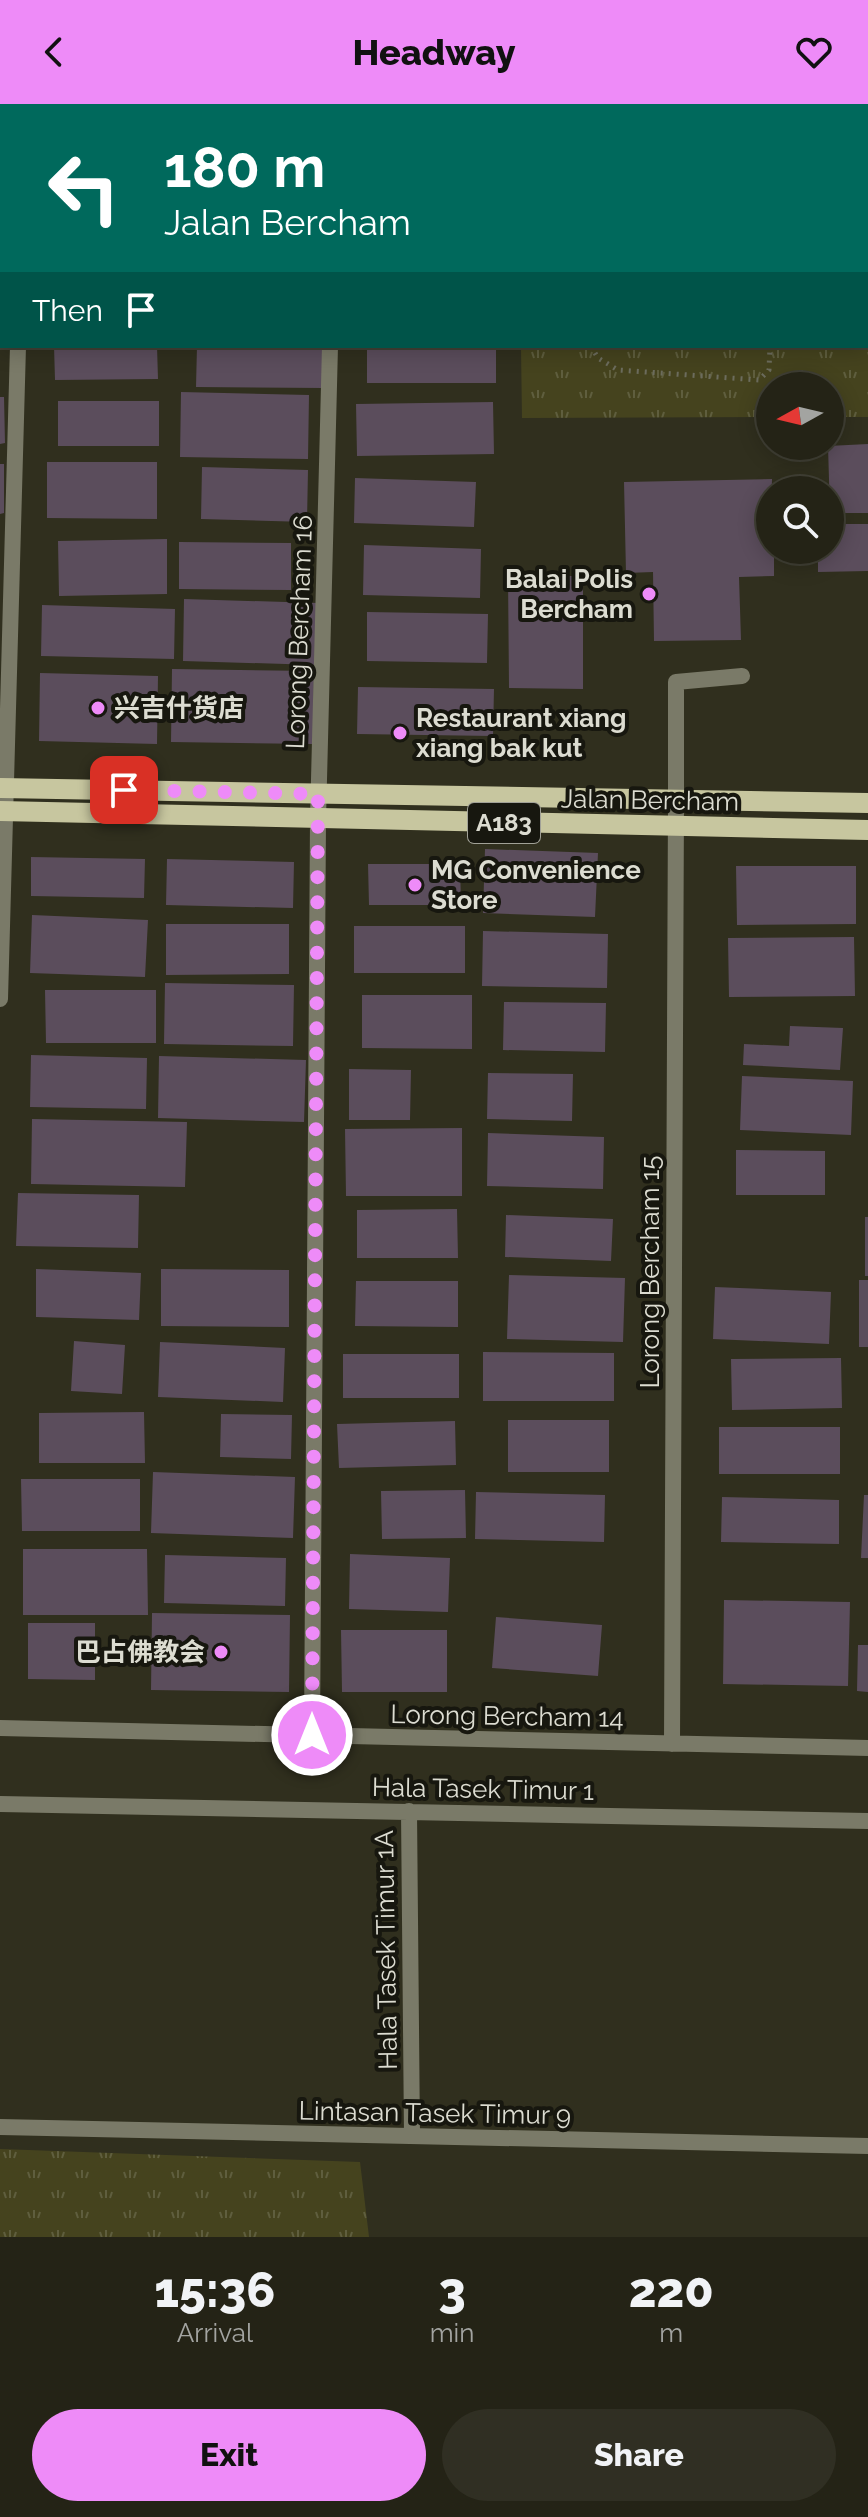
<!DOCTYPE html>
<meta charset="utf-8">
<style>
:root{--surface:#242316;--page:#302f23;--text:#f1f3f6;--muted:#a3a4a1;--line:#414035;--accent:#ee8bf8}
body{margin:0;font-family:Raleway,"Noto Sans SC",sans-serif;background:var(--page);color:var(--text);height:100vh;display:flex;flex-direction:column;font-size:30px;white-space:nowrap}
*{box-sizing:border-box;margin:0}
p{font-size:26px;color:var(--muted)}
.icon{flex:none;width:44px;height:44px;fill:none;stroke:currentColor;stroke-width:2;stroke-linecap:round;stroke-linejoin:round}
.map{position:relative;height:2133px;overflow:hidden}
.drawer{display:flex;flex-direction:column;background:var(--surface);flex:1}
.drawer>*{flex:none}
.guide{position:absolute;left:0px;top:0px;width:868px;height:244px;box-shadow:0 4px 20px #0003,0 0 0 2px var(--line);background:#00695c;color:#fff;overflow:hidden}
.needle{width:52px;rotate:262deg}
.tools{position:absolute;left:756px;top:268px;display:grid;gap:16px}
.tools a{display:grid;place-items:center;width:88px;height:88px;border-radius:50%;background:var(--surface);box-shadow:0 4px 20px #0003,0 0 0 2px var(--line);font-size:40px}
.pin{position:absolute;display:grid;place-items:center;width:68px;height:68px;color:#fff;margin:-34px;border-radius:16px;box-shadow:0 4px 12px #0006}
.me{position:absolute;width:88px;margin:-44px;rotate:0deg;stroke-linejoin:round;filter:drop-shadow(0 0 6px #0008)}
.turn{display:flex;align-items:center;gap:28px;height:168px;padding:0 32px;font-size:36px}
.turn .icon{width:104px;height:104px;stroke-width:2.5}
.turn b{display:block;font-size:56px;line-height:68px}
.then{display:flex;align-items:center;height:76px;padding:0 32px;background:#0003;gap:16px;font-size:30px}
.eta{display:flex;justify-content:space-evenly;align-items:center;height:136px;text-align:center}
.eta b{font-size:48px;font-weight:800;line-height:56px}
.button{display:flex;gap:16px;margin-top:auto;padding:16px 32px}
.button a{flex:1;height:92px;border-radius:48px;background:var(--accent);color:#111;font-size:32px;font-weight:800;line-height:92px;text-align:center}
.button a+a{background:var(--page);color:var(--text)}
header{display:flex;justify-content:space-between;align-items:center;height:104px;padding:0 32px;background:var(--accent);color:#111;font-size:36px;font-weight:800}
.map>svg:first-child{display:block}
.park{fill:url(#park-tufts)}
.building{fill:#5b4d5c}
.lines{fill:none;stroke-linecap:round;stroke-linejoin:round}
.path{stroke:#6c6c5d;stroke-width:5;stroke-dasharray:2 6;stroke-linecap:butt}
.service{stroke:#7a7a68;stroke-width:16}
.minor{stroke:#7a7a68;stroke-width:16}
.primary{stroke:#c7c69f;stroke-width:20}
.route{stroke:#ee8bf8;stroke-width:14;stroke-dasharray:0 25.2}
.poi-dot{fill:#ee8bf8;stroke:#17170f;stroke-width:3}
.labels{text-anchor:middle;stroke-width:8;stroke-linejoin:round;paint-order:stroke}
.shield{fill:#17170f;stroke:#a1a197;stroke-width:2}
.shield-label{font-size:24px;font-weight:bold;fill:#dcdcd1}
.poi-label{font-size:26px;font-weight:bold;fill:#dcdcd1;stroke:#17170f;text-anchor:start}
.street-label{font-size:26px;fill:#dcdcd1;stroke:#17170f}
</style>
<header><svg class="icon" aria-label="back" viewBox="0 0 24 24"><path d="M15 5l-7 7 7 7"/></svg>Headway<svg class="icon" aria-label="heart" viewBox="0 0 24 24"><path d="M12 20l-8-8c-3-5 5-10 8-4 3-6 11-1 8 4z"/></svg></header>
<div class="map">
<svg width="868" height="2133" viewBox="0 0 868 2133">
<defs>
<pattern id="park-tufts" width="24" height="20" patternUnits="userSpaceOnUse" patternTransform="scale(2)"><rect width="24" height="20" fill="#45431e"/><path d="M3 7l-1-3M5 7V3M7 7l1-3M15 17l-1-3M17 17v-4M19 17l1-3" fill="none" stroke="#5f5e3e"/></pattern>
</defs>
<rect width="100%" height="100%" fill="#302f1e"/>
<!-- park -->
<path class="park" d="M 521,0 L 868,0 L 868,313 L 830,313 L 830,282 L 770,282 L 770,313 L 522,314 L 521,242 L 866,242 L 866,2 Z
M 0,2045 L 360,2058 L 369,2133 L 0,2133 Z"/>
<!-- building -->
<path class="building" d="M 54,242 L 157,242 L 158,275 L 55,276 Z
M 197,242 L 324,242 L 324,284 L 196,283 Z
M 367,242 L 496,242 L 496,279 L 367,279 Z
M 181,288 L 309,291 L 308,355 L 180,353 Z
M 0,293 L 4,293 L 5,339 L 0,340 Z
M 58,297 L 159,297 L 159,342 L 58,342 Z
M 493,298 L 494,350 L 357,352 L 356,300 Z
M 868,340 L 868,409 L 830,409 L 828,342 Z
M 47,358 L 157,358 L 157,415 L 47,414 Z
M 0,360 L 4,360 L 4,409 L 0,410 Z
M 202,363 L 308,366 L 307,418 L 201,415 Z
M 355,374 L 476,378 L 474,423 L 354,419 Z
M 772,375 L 770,446 L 774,446 L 774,472 L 739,473 L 741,536 L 654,537 L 653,468 L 626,469 L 624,378 Z
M 830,420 L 868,420 L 868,467 L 818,468 L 818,446 L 830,446 Z
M 167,435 L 167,490 L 59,492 L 58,437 Z
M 179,438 L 291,439 L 291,486 L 179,485 Z
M 364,441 L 481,445 L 480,494 L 363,491 Z
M 508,472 L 583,472 L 583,585 L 509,584 Z
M 184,495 L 318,499 L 317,561 L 183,557 Z
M 42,501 L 175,505 L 174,555 L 41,552 Z
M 367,508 L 488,510 L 487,559 L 367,557 Z
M 172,565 L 314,567 L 313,640 L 171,638 Z
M 40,569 L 158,572 L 157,640 L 39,637 Z
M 358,583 L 494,585 L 493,632 L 357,630 Z
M 485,745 L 598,749 L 595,813 L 483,809 Z
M 31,753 L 145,755 L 144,794 L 31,792 Z
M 167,755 L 294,758 L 293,804 L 166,801 Z
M 368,760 L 460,760 L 461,801 L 369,801 Z
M 736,762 L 856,762 L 856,820 L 737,821 Z
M 32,811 L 148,816 L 145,873 L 30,869 Z
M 166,820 L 289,820 L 289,870 L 166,871 Z
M 354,822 L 465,822 L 465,869 L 354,869 Z
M 483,827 L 608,830 L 607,884 L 482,882 Z
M 854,833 L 855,892 L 729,893 L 728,834 Z
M 165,879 L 294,881 L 293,942 L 164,940 Z
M 45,886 L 156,886 L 156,939 L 46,939 Z
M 362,891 L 472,891 L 472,945 L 362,944 Z
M 504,898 L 606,899 L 605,948 L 503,946 Z
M 790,922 L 843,924 L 840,966 L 743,961 L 744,940 L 789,942 Z
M 31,951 L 147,954 L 146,1005 L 30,1003 Z
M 159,952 L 306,956 L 304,1018 L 158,1014 Z
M 349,965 L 411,966 L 410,1016 L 349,1016 Z
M 488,969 L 573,970 L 572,1017 L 487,1015 Z
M 742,972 L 853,977 L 851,1031 L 740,1026 Z
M 32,1015 L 187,1018 L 185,1083 L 31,1080 Z
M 462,1024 L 462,1092 L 346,1092 L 345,1025 Z
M 488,1029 L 604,1033 L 603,1085 L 487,1082 Z
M 736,1046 L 825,1047 L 825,1091 L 736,1091 Z
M 18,1089 L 139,1091 L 138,1144 L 16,1142 Z
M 457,1105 L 458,1154 L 357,1154 L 357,1106 Z
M 506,1111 L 613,1115 L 611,1157 L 505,1153 Z
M 865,1113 L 868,1113 L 868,1172 L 865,1172 Z
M 36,1165 L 141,1169 L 139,1216 L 36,1213 Z
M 161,1165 L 289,1166 L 289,1223 L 161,1222 Z
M 509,1171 L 625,1174 L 623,1238 L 507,1235 Z
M 859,1176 L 868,1176 L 868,1243 L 859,1243 Z
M 356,1177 L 458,1177 L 458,1223 L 355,1222 Z
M 715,1183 L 831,1188 L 829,1240 L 713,1235 Z
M 74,1237 L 125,1241 L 122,1290 L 71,1287 Z
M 160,1238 L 285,1244 L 283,1298 L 158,1293 Z
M 483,1248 L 614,1249 L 614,1297 L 483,1297 Z
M 343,1250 L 459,1250 L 459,1294 L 343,1294 Z
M 841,1254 L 842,1304 L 732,1306 L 731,1255 Z
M 144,1308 L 145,1359 L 39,1359 L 39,1309 Z
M 221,1310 L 292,1311 L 291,1355 L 220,1353 Z
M 508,1316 L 609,1316 L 609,1368 L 508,1368 Z
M 455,1317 L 456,1361 L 339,1364 L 337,1320 Z
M 719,1323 L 840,1323 L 840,1370 L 719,1370 Z
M 153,1368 L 295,1373 L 293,1434 L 151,1429 Z
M 21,1375 L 140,1375 L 140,1427 L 22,1427 Z
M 465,1386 L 466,1434 L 382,1435 L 381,1387 Z
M 476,1388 L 605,1391 L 604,1438 L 475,1435 Z
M 864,1391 L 868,1391 L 868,1454 L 861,1454 Z
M 722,1393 L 839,1396 L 839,1440 L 721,1438 Z
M 23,1445 L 147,1445 L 148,1511 L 23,1511 Z
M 350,1450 L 450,1454 L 448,1508 L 349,1505 Z
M 165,1451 L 286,1454 L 285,1502 L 164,1499 Z
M 724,1496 L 850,1498 L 848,1582 L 723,1580 Z
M 152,1509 L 290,1511 L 289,1588 L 151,1586 Z
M 496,1513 L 602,1521 L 598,1572 L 492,1564 Z
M 28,1519 L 95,1519 L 95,1576 L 28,1575 Z
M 341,1526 L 447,1526 L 447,1588 L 342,1588 Z
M 858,1541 L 868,1541 L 868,1588 L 857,1587 Z"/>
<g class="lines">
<!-- path -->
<path class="path" d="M 590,2 L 590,0
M 866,143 L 868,143
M 591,242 L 598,254 L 618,266 L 759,276 L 769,266 L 770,242"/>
<!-- service -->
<path class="service" d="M 676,696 L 676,578 L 742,572"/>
<!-- minor -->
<path class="minor" d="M 25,2 L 25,0
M 337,2 L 337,0
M 0,895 L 18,242
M 0,1624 L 868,1644
M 312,1631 L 318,715 L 330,242
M 672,1640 L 676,696
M 0,1700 L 868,1717
M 409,1707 L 412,2032
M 0,2023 L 868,2042"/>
<!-- primary -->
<path class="primary" d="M 0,684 L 868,699
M 0,707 L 868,726"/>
</g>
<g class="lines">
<!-- route -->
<path class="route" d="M 124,686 L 318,690 L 312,1631"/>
</g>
<!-- markers -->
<g class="poi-dot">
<circle cx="649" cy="490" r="8"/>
<circle cx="98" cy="604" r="8"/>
<circle cx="400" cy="629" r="8"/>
<circle cx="415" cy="781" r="8"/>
<circle cx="221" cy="1548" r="8"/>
</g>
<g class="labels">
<!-- shield labels -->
<rect class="shield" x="468" y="699" width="72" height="40" rx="6"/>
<g class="shield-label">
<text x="504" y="727">A183</text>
</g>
<!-- poi labels -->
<g class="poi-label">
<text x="633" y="484" text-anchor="end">Balai Polis<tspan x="633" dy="30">Bercham</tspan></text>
<text x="114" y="613">兴吉什货店</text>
<text x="416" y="623">Restaurant xiang<tspan x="416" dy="30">xiang bak kut</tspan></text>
<text x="431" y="775">MG Convenience<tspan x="431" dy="30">Store</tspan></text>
<text x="205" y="1557" text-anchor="end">巴占佛教会</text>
</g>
<!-- street labels -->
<g class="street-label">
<text transform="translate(299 528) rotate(-88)" y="9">Lorong Bercham 16</text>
<text transform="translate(650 696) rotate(1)" y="9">Jalan Bercham</text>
<text transform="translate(650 1168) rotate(-90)" y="9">Lorong Bercham 15</text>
<text transform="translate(507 1612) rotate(1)" y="9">Lorong Bercham 14</text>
<text transform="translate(483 1685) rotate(1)" y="9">Hala Tasek Timur 1</text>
<text transform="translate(386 1846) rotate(-91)" y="9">Hala Tasek Timur 1A</text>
<text transform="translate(435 2009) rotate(1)" y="9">Lintasan Tasek Timur 9</text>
</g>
</g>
</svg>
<div class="tools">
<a><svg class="needle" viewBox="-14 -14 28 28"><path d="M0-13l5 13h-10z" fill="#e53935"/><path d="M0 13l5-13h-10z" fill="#a3a4a1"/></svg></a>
<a><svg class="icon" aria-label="search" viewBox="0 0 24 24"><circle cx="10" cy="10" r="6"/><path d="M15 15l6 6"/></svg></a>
</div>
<div class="pin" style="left:124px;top:686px;background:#d93025"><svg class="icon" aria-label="arrive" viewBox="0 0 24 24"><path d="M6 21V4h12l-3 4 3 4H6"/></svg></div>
<svg class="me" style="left:312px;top:1631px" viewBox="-20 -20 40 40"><circle r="17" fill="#ee8bf8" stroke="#fff" stroke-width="3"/><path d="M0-11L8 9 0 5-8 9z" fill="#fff"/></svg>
<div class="guide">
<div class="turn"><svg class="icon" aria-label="left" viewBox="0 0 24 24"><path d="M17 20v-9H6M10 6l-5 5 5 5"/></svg><div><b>180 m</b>Jalan Bercham</div></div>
<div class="then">Then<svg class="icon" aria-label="arrive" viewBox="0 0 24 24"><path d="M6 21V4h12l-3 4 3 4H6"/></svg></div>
</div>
</div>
<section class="drawer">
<div class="eta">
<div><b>15:36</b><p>Arrival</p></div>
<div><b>3</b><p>min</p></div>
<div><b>220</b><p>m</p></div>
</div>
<div class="button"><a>Exit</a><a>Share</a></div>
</section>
